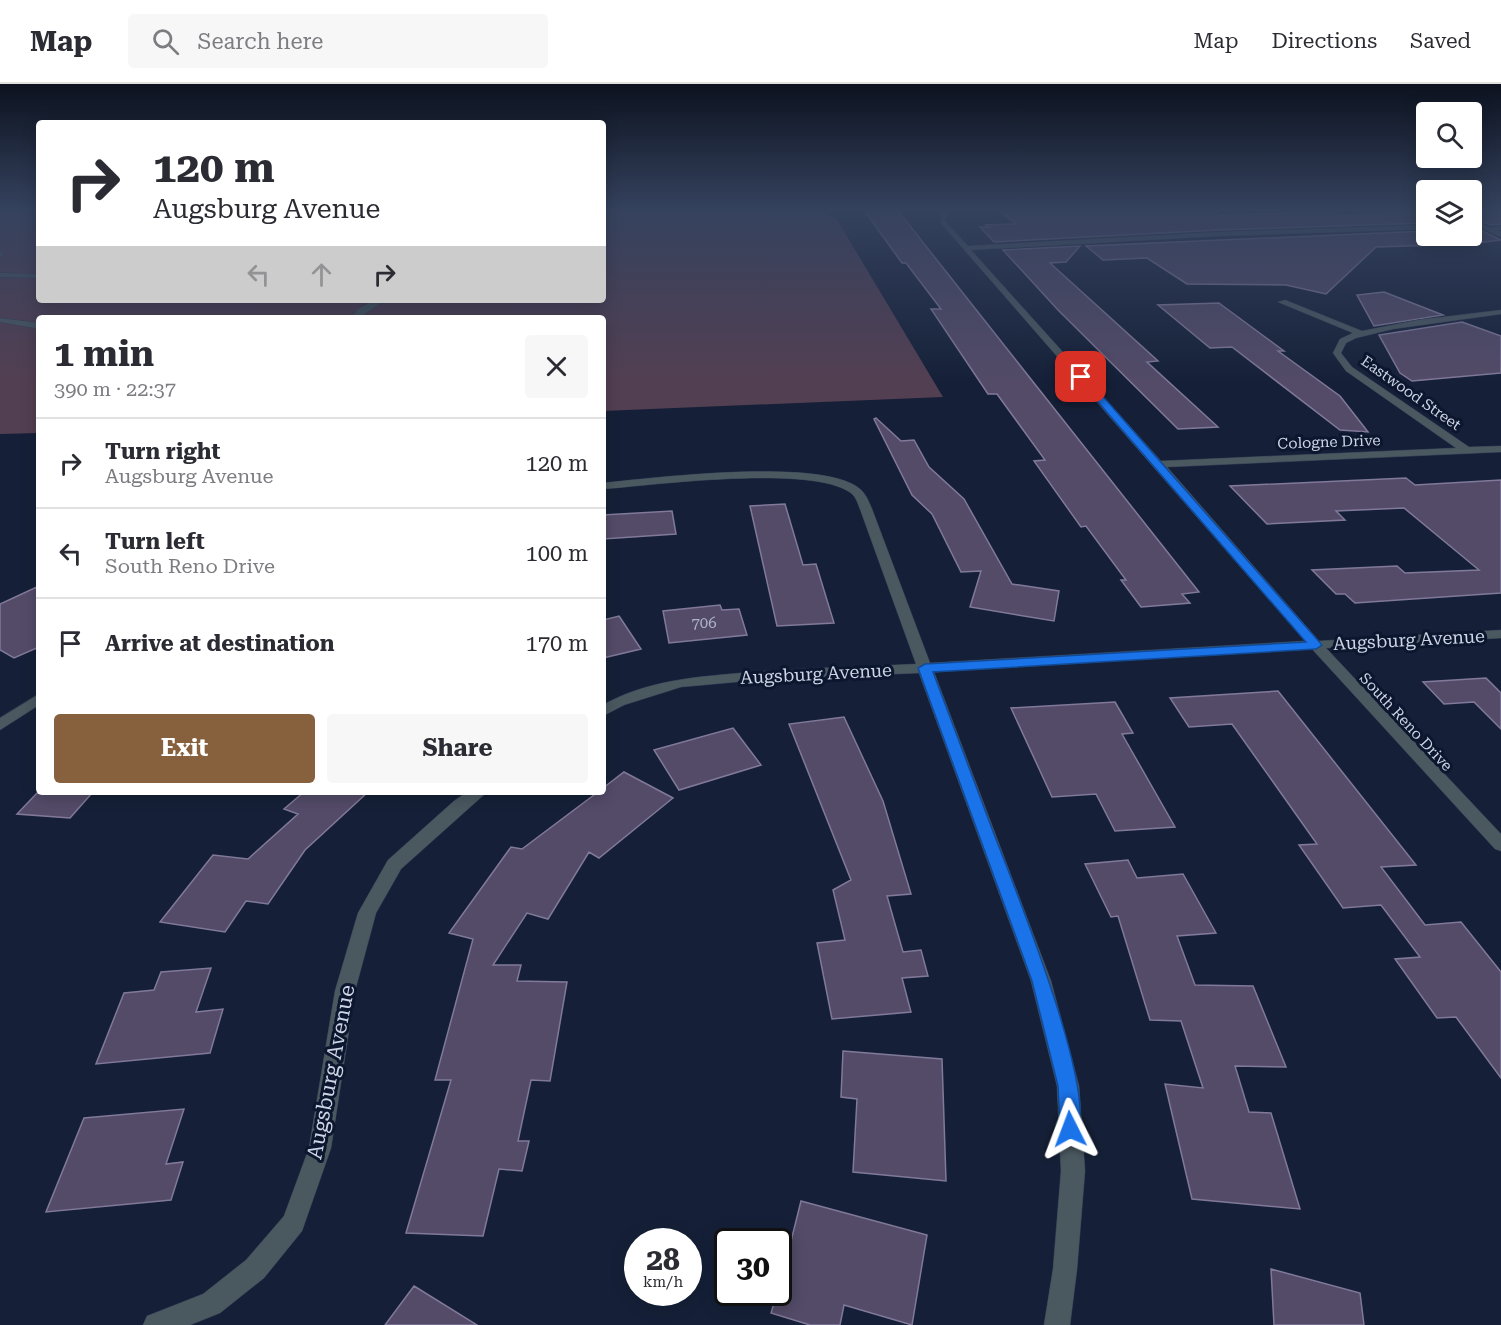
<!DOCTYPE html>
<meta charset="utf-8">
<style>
:root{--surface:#fff;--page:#f7f7f7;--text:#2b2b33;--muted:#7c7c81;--line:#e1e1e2;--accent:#87603d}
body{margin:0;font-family:"Roboto Serif",serif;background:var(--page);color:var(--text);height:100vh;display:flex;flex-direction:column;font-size:22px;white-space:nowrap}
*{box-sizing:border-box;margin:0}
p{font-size:20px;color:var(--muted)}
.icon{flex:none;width:33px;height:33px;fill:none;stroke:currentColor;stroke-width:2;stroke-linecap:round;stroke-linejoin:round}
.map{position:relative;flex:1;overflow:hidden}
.drawer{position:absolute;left:36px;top:231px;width:570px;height:480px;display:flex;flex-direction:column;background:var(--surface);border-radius:6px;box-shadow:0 3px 15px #0003}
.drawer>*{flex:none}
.guide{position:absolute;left:36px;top:36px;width:570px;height:183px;border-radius:6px;box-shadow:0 3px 15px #0003;background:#fff;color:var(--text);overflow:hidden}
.tools{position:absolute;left:1416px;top:18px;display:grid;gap:12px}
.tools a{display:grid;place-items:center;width:66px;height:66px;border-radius:6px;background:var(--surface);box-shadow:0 3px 15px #0003;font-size:30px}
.speed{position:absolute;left:624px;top:1144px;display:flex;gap:12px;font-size:30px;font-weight:700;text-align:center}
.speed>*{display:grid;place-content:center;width:78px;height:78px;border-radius:50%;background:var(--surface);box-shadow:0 3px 15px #0003;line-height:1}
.speed small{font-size:15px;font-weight:400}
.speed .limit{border:3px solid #111;border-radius:9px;background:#fff;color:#111}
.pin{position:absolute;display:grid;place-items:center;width:51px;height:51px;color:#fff;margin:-26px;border-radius:12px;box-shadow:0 3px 9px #0006}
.me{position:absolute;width:66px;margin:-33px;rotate:357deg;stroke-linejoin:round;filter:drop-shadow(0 0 4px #0008)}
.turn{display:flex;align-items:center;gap:21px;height:126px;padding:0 18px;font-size:27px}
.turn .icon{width:78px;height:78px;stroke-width:2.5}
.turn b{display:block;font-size:42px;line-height:51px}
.lanes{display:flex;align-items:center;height:57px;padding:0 18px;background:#0003;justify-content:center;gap:30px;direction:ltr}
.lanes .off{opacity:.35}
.round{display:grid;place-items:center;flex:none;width:63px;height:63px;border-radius:6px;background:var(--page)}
.summary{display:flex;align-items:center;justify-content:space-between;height:102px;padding:0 18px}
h1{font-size:36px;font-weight:700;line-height:45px}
.button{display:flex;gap:12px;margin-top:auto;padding:12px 18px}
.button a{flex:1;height:69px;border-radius:6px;background:var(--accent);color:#fff;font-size:24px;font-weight:700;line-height:69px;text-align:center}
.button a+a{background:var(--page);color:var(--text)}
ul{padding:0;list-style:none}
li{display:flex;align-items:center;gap:18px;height:90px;padding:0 18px;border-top:2px solid var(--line)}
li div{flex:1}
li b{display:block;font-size:22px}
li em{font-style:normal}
header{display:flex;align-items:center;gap:36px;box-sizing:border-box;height:84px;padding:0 30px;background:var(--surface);border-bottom:2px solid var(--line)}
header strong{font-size:28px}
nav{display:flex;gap:33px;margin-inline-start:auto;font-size:21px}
.search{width:420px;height:54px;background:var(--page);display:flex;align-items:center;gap:15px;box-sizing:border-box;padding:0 21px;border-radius:6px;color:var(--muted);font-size:22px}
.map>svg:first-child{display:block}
.green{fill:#533f52}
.building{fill:#534b68;stroke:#817999;stroke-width:1.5}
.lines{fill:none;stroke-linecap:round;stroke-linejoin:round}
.service-casing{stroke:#323d54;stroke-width:1}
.minor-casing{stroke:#323d54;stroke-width:1}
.service{fill:#4a5860;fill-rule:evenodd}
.minor{fill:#4a5860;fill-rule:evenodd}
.route{fill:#1a73e8;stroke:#114b97;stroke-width:1.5}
.labels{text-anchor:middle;stroke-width:6;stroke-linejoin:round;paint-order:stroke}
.far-street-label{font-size:15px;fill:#ccd4e5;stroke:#0c162e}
.number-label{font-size:15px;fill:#aeb2c6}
.street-label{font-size:18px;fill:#ccd4e5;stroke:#0c162e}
.near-street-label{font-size:21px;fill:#ccd4e5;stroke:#0c162e}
</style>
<header>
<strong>Map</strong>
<div class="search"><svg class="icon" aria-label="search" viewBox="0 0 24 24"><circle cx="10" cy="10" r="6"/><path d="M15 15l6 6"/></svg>Search here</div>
<nav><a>Map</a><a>Directions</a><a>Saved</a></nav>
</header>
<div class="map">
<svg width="1501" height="1241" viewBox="0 0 1501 1241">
<rect width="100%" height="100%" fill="#152038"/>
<!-- green -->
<path class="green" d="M 0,125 L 39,125 L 39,216 L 603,216 L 603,125 L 815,125 L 836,134 L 943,313 L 603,327 L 603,234 L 39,234 L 39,349 L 0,350 Z"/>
<!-- building -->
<path class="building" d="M 863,125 L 899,128 L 1199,508 L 1182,510 L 1190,519 L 1141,523 L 1121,496 L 1126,496 L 1086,442 L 1081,443 L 1034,377 L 1045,376 L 997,310 L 988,310 L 931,225 L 941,225 L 906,179 L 902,179 Z
M 997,125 L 1219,125 L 1219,131 L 1333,128 L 1340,131 L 1389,130 L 1386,125 L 1426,125 L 1426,139 L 1219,146 L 994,158 L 980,143 L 989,143 L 986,141 L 1016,140 Z
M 1472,125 L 1501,125 L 1501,140 L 1491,141 L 1472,134 Z
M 1472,142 L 1501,156 L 1470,160 L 1376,163 L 1326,210 L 1286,201 L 1187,200 L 1147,174 L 1103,176 L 1086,162 L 1426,147 L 1426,152 L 1472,152 Z
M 1080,162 L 1066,178 L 1050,179 L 1158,277 L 1147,278 L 1218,343 L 1178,345 L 1058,226 L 1003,166 Z
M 1384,208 L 1443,231 L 1374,242 L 1357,211 Z
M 1219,219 L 1284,267 L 1278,267 L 1340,312 L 1368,348 L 1340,346 L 1232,263 L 1210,264 L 1158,221 Z
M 1462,238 L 1501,252 L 1501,289 L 1412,297 L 1400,289 L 1379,251 Z
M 876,334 L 901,357 L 914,356 L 929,383 L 964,415 L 1012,500 L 1059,507 L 1054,537 L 970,523 L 981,487 L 961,488 L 932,430 L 912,411 L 874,335 Z
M 1406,394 L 1415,401 L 1501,396 L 1501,509 L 1355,519 L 1345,510 L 1336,510 L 1312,486 L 1397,482 L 1405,489 L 1479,486 L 1404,424 L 1336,427 L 1345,436 L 1267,440 L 1230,402 Z
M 785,420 L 803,481 L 816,480 L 834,539 L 777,542 L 750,422 Z
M 672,427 L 676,450 L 603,455 L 603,431 Z
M 39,502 L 39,563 L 14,574 L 0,566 L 0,520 Z
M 720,521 L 722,526 L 739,525 L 747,551 L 669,559 L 663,527 Z
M 619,532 L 641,565 L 603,574 L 603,536 Z
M 1486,594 L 1501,609 L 1501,645 L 1474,618 L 1444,620 L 1423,598 Z
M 1278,607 L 1416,781 L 1381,783 L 1425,841 L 1461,838 L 1501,888 L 1501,994 L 1456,933 L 1437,934 L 1395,875 L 1420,873 L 1381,821 L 1343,824 L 1299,761 L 1317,760 L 1232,640 L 1189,643 L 1170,614 Z
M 1115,618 L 1133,649 L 1122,650 L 1175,743 L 1115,747 L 1096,710 L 1052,713 L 1011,624 Z
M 844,633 L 883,717 L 911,810 L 887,812 L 903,868 L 921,866 L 928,892 L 902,894 L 911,928 L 832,935 L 817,859 L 845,856 L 833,806 L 851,796 L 789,640 Z
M 733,644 L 761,681 L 679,706 L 654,666 Z
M 624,688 L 673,714 L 599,774 L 589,768 L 548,835 L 527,829 L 493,881 L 521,881 L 517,897 L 567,898 L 550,997 L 531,996 L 518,1057 L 529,1057 L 522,1087 L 499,1085 L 483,1152 L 406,1149 L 451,996 L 435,996 L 473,855 L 449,849 L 511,763 L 522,765 L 598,708 L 603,708 L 603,704 Z
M 38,708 L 93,708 L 70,734 L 17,730 Z
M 304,708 L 368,708 L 305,766 L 268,820 L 246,817 L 225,848 L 160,838 L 213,771 L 248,775 L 298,730 L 284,725 Z
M 1128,776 L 1137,794 L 1183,790 L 1216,849 L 1177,852 L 1195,901 L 1253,902 L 1286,983 L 1235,982 L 1249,1028 L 1271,1029 L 1300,1125 L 1192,1115 L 1165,1000 L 1203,1004 L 1181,937 L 1150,936 L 1118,832 L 1111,833 L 1085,780 Z
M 211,884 L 196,928 L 223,925 L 210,969 L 96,980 L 124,909 L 154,906 L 161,888 Z
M 843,967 L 942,975 L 946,1097 L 853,1088 L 857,1015 L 841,1013 Z
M 184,1025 L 166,1080 L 183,1078 L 171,1116 L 46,1128 L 84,1034 Z
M 801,1117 L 927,1151 L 912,1241 L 844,1221 L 840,1241 L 810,1241 L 771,1229 L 777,1209 L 778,1209 Z
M 1271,1185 L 1360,1209 L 1364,1241 L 1274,1241 Z
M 414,1202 L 477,1241 L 385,1241 Z"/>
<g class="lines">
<defs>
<path id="service" d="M 1501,142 L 1501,146 L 1487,147 L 1484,145 Z
M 0,166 L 4,171 L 0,173 Z
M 0,189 L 39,190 L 39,194 L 0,193 Z
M 375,216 L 385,216 L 359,234 L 351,234 L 358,225 Z
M 0,234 L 39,239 L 39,245 L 0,238 Z"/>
<path id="minor" d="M 942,125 L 949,125 L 945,137 L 968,162 L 1219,148 L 1426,141 L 1426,145 L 1219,152 L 971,166 L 1161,377 L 1456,364 L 1346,287 L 1333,269 L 1340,255 L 1353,249 L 1278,218 L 1285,216 L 1362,247 L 1418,236 L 1501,226 L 1501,230 L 1393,245 L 1356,254 L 1346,259 L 1341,269 L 1352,283 L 1469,363 L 1501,362 L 1501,368 L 1167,383 L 1319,557 L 1501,546 L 1501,554 L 1326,564 L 1501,750 L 1501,767 L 1495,765 L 1312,565 L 934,588 L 1051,897 L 1079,1002 L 1085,1087 L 1077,1185 L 1070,1241 L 1044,1241 L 1053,1185 L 1061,1087 L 1057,1002 L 1031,897 L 919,589 L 770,595 L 681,603 L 624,621 L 603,632 L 603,621 C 645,597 694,593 741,589 C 799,584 858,583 916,580 L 860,425 C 858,420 856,413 851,409 C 812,380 654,401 603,405 L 603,399 C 654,394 822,373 860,405 C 866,410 869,418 872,425 L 930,579 L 1305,557 L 940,138 Z
M 1472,136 L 1501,148 L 1501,153 L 1472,140 Z
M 39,610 L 39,621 L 0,646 L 0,634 Z
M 467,708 L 487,708 L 401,785 L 376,829 L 355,907 L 331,1064 L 302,1147 L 264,1194 L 220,1229 L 190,1241 L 143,1241 L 147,1232 L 203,1210 L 246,1176 L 284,1132 L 309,1064 L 335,907 L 358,829 L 388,776 L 454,717 Z"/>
</defs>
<!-- service casing -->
<use href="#service" class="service-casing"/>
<!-- minor casing -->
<use href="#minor" class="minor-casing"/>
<!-- service -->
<use href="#service" class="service"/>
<!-- minor -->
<use href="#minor" class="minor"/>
</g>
<!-- sky -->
<linearGradient id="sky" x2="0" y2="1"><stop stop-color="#0c121f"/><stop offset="0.42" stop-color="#35425e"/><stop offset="1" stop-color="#35425e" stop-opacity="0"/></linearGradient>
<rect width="1501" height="299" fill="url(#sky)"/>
<!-- route -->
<path class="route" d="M 1078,291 L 1084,291 L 1322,561 L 1316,565 L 933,588 C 953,642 974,696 994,750 C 1014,802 1098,1007 1077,1052 L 1070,1054 L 1063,1052 L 1060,1045 L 1058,1002 L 1032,897 L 918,584 L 925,580 L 1306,558 L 1078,295 Z"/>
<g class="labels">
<!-- far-street labels -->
<g class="far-street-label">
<text transform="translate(1411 309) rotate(35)" y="5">Eastwood Street</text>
<text transform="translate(1329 358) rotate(-2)" y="5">Cologne Drive</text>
<text transform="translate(1406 638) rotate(47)" y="5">South Reno Drive</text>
</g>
<!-- number labels -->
<g class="number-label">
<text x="704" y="544">706</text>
</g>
<!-- street labels -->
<g class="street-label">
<text transform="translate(1409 556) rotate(-3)" y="6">Augsburg Avenue</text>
<text transform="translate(816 590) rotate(-3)" y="6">Augsburg Avenue</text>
</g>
<!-- near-street labels -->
<g class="near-street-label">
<text transform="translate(331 988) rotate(-79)" y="7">Augsburg Avenue</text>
</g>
</g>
</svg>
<div class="tools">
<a><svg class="icon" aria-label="search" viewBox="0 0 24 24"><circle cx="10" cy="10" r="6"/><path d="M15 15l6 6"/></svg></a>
<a><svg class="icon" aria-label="layers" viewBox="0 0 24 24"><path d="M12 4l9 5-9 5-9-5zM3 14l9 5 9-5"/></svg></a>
</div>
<div class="speed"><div>28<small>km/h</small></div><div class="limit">30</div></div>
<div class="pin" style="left:1081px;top:293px;background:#d93025"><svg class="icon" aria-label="arrive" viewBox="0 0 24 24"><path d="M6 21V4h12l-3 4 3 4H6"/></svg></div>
<svg class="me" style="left:1070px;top:1045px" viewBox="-20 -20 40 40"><path d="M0-17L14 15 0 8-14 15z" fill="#1a73e8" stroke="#fff" stroke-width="4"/></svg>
<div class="guide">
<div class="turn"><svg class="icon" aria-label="right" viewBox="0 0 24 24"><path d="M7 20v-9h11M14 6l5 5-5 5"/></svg><div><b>120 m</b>Augsburg Avenue</div></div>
<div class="lanes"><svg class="icon off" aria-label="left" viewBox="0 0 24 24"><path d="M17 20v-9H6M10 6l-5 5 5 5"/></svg><svg class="icon off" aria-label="ahead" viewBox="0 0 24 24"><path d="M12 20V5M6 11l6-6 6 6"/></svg><svg class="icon" aria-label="right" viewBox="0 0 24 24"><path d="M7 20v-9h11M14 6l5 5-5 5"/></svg></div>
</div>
<section class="drawer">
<div class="summary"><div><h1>1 min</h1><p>390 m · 22:37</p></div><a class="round"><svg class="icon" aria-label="close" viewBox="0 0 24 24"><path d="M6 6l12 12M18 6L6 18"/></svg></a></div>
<ul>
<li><svg class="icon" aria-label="right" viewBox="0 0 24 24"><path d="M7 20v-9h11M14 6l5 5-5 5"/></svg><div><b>Turn right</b><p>Augsburg Avenue</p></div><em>120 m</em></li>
<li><svg class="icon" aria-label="left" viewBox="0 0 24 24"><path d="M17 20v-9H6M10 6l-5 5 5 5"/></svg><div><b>Turn left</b><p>South Reno Drive</p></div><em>100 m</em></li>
<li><svg class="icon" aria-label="arrive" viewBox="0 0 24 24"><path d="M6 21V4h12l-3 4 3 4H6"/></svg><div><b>Arrive at destination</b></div><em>170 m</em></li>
</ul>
<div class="button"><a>Exit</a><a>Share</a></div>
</section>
</div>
